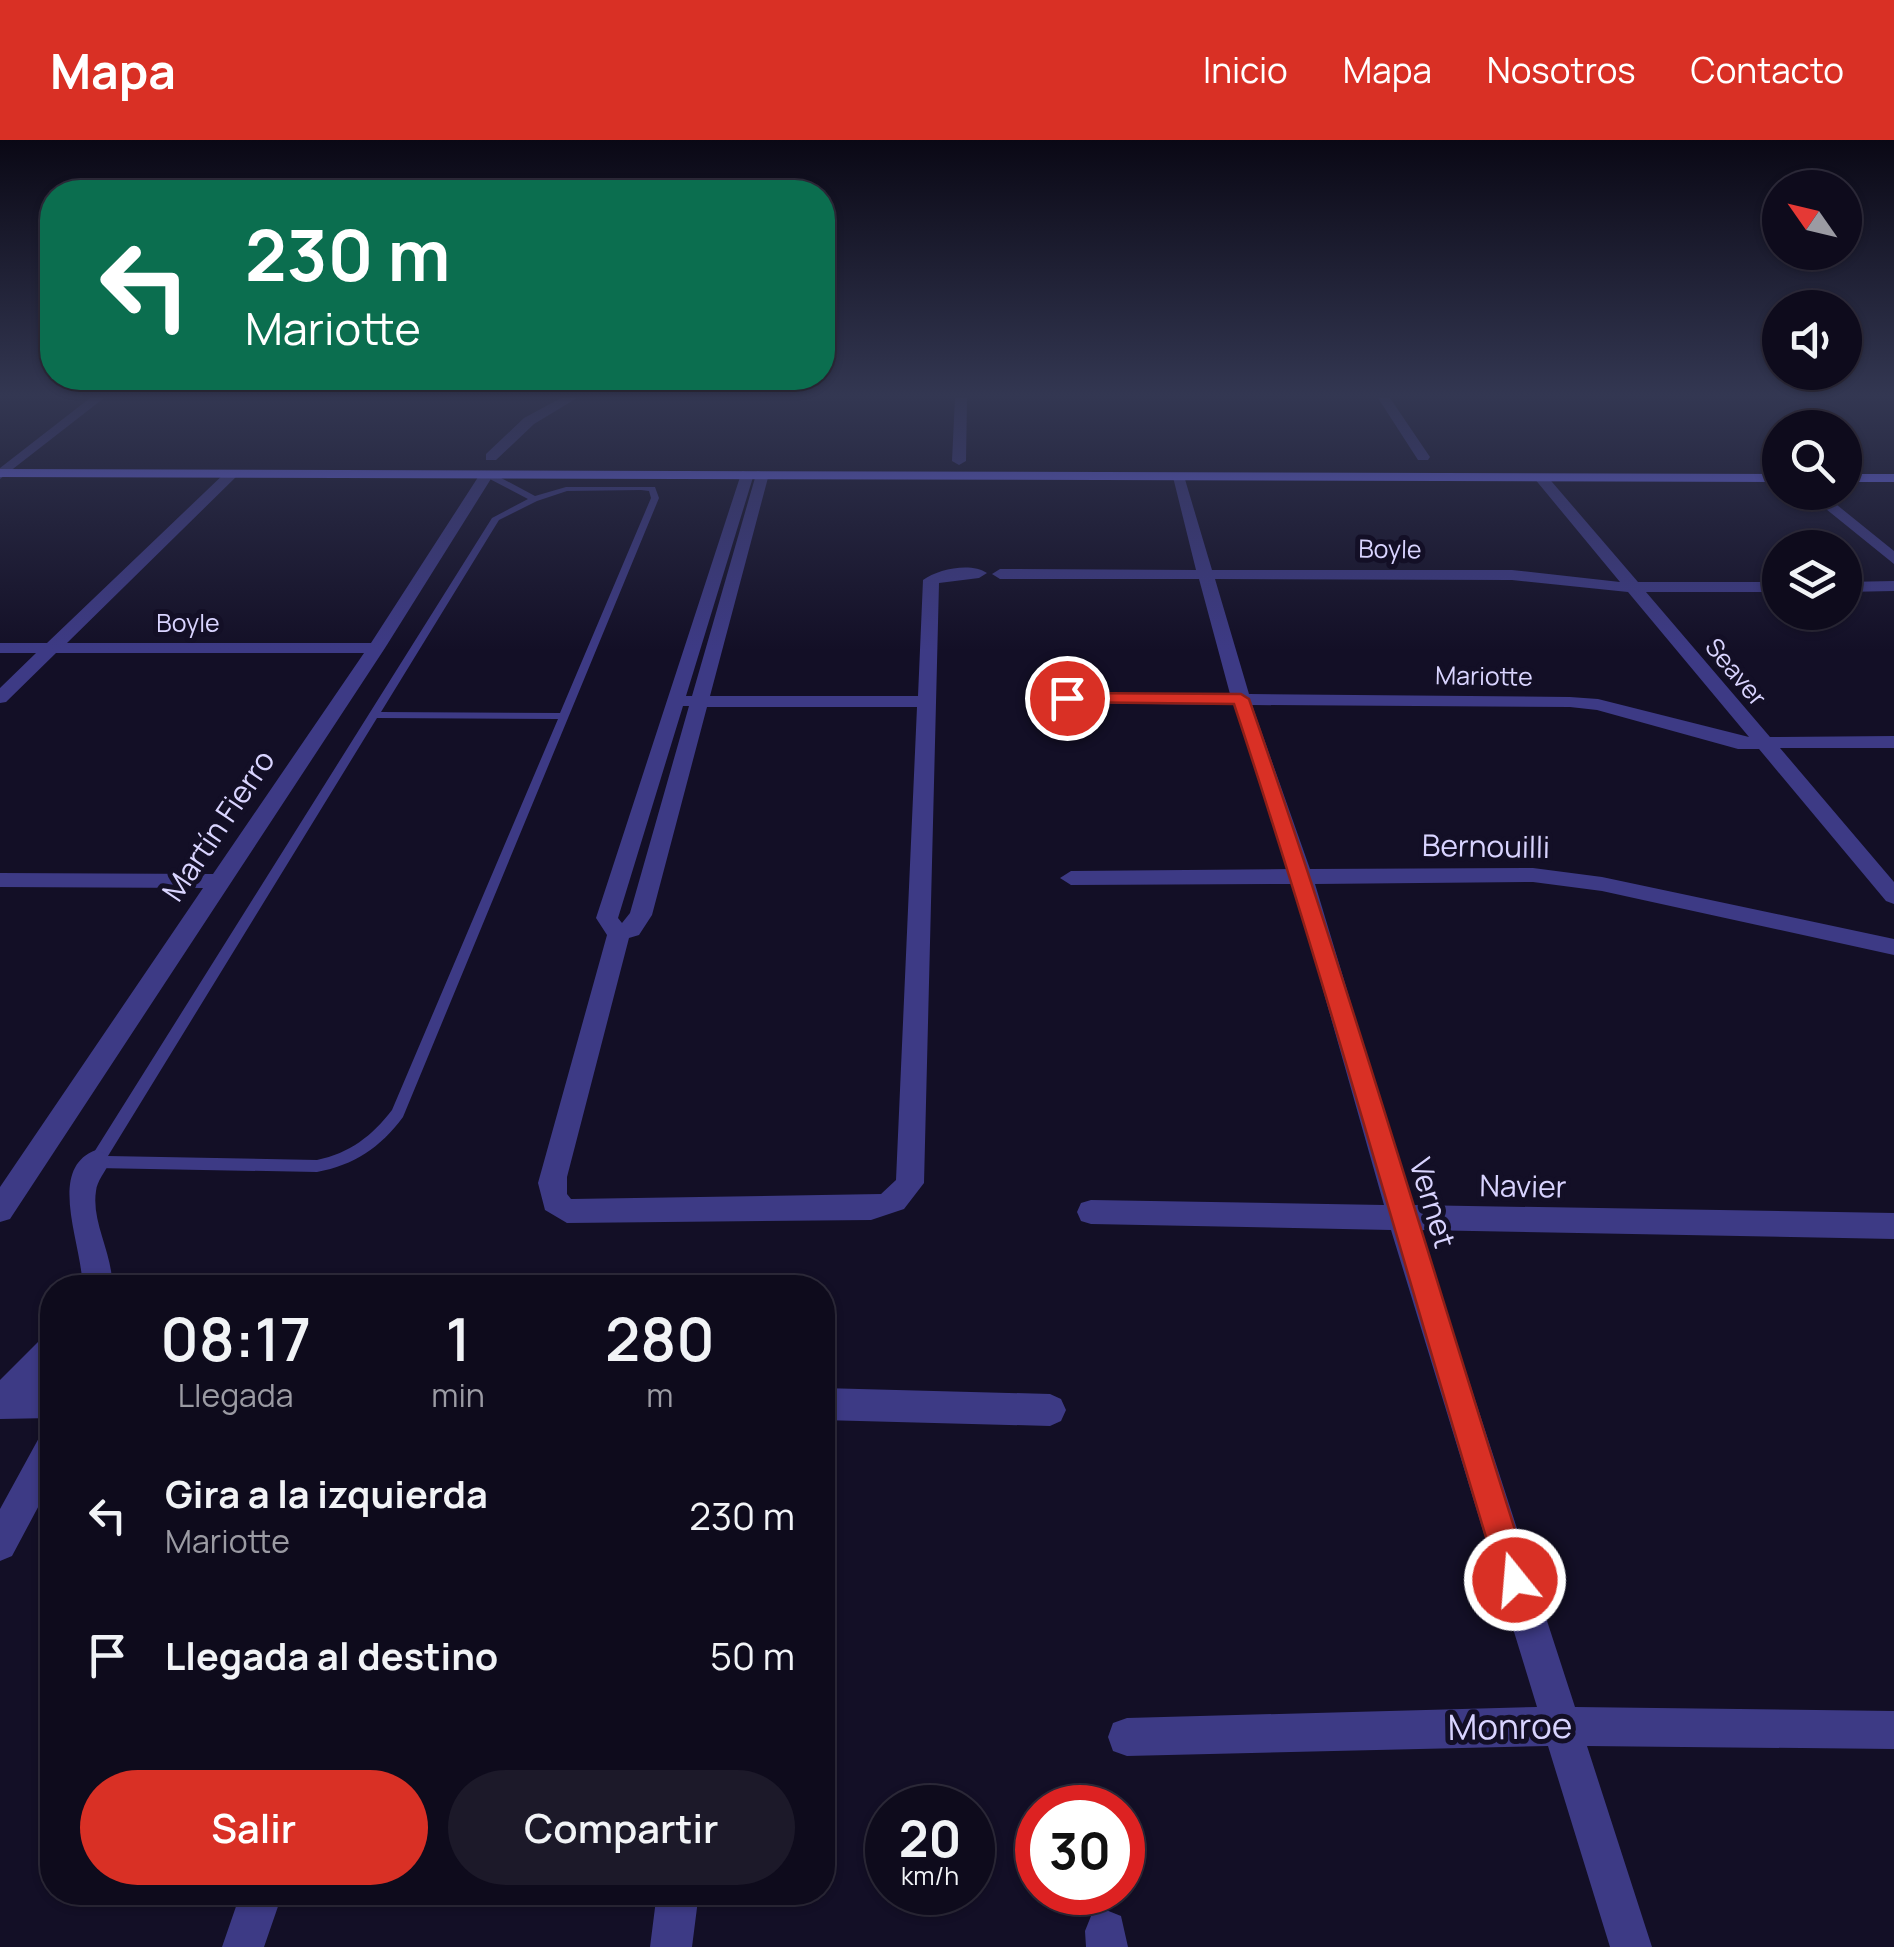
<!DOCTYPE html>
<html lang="es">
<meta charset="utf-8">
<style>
:root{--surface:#0e0b1c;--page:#1c1929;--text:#f1f3f6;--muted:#9b9ba3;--line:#2e2b3b;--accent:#d93025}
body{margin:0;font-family:Manrope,sans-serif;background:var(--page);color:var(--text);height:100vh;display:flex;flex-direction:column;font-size:38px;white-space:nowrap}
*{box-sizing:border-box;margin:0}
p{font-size:32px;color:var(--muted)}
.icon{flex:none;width:55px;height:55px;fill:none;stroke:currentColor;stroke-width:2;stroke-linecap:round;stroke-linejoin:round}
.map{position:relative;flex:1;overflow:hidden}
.side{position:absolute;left:40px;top:1135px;width:795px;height:630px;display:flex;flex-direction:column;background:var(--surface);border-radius:40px;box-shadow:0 2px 8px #0004,0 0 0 2px var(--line)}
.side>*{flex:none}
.banner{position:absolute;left:40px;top:40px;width:795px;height:210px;border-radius:40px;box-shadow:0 2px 8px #0004,0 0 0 2px var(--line);background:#0b6e4f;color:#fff;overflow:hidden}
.needle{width:65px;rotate:304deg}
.tools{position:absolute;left:1762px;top:30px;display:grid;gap:20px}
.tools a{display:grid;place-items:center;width:100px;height:100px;border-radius:50%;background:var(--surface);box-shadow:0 2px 8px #0004,0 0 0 2px var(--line);font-size:50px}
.speed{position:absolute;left:865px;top:1645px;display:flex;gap:20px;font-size:50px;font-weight:700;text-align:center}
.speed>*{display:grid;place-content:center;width:130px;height:130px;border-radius:50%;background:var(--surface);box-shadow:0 2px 8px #0004,0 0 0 2px var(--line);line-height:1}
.speed small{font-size:25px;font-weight:400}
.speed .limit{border:15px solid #d22;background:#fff;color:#111}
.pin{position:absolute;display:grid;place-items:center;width:85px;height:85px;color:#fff;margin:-42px;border:5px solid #fff;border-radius:50%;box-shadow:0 2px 10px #0007}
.me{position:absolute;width:110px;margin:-55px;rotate:343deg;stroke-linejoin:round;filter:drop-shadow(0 0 8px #0008)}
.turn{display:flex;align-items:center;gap:35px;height:210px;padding:0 40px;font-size:45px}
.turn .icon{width:130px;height:130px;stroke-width:2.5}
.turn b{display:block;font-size:70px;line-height:85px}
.eta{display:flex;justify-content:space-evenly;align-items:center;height:170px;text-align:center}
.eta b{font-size:60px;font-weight:600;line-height:70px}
.primary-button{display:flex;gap:20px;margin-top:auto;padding:20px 40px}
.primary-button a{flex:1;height:115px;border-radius:60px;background:var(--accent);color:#fff;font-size:40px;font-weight:600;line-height:115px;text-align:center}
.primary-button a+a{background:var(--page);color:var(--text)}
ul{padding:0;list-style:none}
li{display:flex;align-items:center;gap:30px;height:140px;padding:0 40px}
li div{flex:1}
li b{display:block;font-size:38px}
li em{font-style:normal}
header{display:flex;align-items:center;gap:60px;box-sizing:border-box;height:140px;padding:0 50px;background:var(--accent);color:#fff}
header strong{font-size:48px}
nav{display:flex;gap:55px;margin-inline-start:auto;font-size:35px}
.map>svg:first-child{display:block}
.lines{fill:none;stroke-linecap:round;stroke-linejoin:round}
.lane{fill:#3d3a85;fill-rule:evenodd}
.street{fill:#3d3a85;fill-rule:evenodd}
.secondary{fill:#6f6bff;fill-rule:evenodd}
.route{fill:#d93025;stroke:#8d1f18;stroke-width:2.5}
.labels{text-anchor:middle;stroke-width:10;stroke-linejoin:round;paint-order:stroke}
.far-street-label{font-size:25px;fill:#d9d4ff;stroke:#130f26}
.street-label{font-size:30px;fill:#d9d4ff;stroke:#130f26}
.near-street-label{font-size:35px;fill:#d9d4ff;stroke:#130f26}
</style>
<header>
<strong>Mapa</strong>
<nav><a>Inicio</a><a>Mapa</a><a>Nosotros</a><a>Contacto</a></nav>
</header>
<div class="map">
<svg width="1894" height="1807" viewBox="0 0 1894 1807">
<rect width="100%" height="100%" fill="#130f26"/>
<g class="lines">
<!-- lane -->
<path class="lane" d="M 484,332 L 490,332 L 535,356 L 566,347 L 655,347 L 659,358 L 403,977 C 380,1008 354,1025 317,1032 L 96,1028 L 91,1027 L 88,1022 L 91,1017 L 492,378 L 528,359 L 484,336 ZM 641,350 L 649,351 L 651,358 L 560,573 L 381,572 L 499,380 L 537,361 L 567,351 ZM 377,578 L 558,579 L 392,970 C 372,996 350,1013 317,1020 L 108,1016 Z"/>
<!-- street -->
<path class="street" d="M 90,258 L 104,258 L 0,339 L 0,328 Z
M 561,258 L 577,258 L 534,284 L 496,320 L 486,320 L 486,314 L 524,278 Z
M 955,258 L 967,258 L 966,321 L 959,325 L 952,321 Z
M 1378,258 L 1390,258 L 1430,317 L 1428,320 L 1418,320 Z
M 227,331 L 239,334 L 67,503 L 371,503 L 482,331 L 494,334 L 385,508 L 10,1079 L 0,1082 L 0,1047 L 203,748 L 0,747 L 0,733 L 213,734 L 364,513 L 56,513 L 6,562 L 0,563 L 0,548 L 36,513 L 0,513 L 0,503 L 47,503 Z
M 742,331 L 754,334 L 686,556 L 692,556 L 757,331 L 769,334 L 710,556 L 918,556 L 923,440 C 938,429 971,422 987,433 L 979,438 L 939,443 L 924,1043 L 904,1069 L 871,1080 L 567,1083 L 545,1070 L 538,1043 L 607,795 L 596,778 ZM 683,566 L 689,566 L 630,773 L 622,783 L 618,778 ZM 707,567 L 917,567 L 896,1040 L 881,1054 L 571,1059 L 567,1054 L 567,1037 L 629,798 L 639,795 L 652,775 Z
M 1172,333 L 1184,336 L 1212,430 L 1512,430 L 1620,442 L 1534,338 L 1546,335 L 1638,442 L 1780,442 L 1780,452 L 1646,452 L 1770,597 L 1894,596 L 1894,608 L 1780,608 L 1894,742 L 1894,764 L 1886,761 L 1759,609 L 1738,609 L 1597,570 L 1570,567 L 1252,565 L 1310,729 L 1533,728 L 1602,737 L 1894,799 L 1894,815 L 1602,751 L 1533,742 L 1315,744 L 1412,1065 L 1894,1073 L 1894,1099 L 1420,1090 L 1575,1567 L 1894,1571 L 1894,1609 L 1587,1606 L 1652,1807 L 1610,1807 L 1548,1606 L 1127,1616 L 1113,1611 L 1108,1597 L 1113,1583 L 1127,1578 L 1537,1567 L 1391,1090 L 1091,1084 L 1081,1081 L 1077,1072 L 1081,1063 L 1091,1060 L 1384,1065 L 1293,744 L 1071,745 L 1060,738 L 1071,731 L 1289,729 L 1234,565 L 1067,563 L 1058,558 L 1067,553 L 1230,554 L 1199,439 L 1000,439 L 992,434 L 1000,429 L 1196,430 ZM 1215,439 L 1512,440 L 1628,452 L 1749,597 L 1598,559 L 1570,557 L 1249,554 Z
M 1805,352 L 1821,352 L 1894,411 L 1894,424 Z
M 1894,441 L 1894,451 L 1845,452 L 1845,442 Z
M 96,1010 L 106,1014 L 110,1022 C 105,1032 97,1041 96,1051 C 91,1083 114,1115 112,1148 L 82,1148 C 85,1110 44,1029 96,1010 Z
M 52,1195 L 52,1231 L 38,1246 L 52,1246 L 52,1278 L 0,1279 L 0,1240 L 41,1199 Z
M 822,1248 L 1050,1254 L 1061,1259 L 1066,1270 L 1061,1281 L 1050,1286 L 822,1280 Z
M 52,1292 L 52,1341 L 12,1416 L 0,1421 L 0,1369 L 40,1296 Z
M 241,1752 L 283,1752 L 264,1807 L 222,1807 Z
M 657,1752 L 699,1752 L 692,1807 L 650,1807 Z
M 1106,1770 L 1121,1776 L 1128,1807 L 1086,1807 L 1085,1791 L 1091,1776 Z"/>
<!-- secondary -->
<path class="secondary" d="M 0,329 L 1780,334 L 1780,342 L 0,337 Z
M 1845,334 L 1894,334 L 1894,342 L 1845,342 Z"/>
</g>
<!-- sky -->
<linearGradient id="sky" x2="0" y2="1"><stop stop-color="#0a0815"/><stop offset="0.5" stop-color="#333752"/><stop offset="1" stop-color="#333752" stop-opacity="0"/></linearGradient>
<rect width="1894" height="511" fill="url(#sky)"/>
<!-- route -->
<path class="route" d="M 1067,553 L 1241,554 L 1249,559 C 1351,850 1437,1147 1531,1440 L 1526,1452 L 1515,1457 L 1504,1452 L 1499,1440 C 1410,1149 1330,854 1234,564 L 1061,562 L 1059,558 Z"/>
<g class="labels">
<!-- far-street labels -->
<g class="far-street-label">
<text transform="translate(1390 409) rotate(1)" y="9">Boyle</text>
<text x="188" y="492">Boyle</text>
<text transform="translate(1736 532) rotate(50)" y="9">Seaver</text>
<text transform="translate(1484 536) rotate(1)" y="9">Mariotte</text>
</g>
<!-- street labels -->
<g class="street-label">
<text transform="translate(219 686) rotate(-56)" y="10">Martín Fierro</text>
<text transform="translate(1486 707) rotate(1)" y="10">Bernouilli</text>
<text transform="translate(1523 1047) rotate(1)" y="10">Navier</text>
<text transform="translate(1432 1063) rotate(73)" y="10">Vernet</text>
</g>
<!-- near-street labels -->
<g class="near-street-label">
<text transform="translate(1510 1587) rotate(-1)" y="12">Monroe</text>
</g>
</g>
</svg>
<div class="tools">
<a><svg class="needle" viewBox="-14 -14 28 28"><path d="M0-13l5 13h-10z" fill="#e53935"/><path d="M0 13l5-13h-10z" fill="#9b9ba3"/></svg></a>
<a><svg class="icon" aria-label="sound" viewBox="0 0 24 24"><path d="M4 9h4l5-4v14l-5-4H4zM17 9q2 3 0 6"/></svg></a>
<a><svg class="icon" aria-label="search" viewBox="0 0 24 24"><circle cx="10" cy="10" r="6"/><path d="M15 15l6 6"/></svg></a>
<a><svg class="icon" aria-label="layers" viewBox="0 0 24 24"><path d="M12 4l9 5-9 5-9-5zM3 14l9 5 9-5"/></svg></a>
</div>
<div class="speed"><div>20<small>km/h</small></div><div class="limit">30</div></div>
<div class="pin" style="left:1067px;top:558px;background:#d93025"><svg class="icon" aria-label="arrive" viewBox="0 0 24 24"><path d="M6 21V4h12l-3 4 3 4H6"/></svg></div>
<svg class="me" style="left:1515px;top:1440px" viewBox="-20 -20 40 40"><circle r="17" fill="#d93025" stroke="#fff" stroke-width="3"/><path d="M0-11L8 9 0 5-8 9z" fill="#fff"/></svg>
<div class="banner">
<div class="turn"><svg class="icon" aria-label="left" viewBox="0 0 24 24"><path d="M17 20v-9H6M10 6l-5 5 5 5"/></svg><div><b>230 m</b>Mariotte</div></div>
</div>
<section class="side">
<div class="eta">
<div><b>08:17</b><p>Llegada</p></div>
<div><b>1</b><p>min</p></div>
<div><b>280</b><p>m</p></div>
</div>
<ul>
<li><svg class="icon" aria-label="left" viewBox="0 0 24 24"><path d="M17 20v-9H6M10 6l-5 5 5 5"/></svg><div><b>Gira a la izquierda</b><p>Mariotte</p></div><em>230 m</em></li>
<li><svg class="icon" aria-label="arrive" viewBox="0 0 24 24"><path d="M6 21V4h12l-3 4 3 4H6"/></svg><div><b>Llegada al destino</b></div><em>50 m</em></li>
</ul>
<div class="primary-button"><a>Salir</a><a>Compartir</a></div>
</section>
</div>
